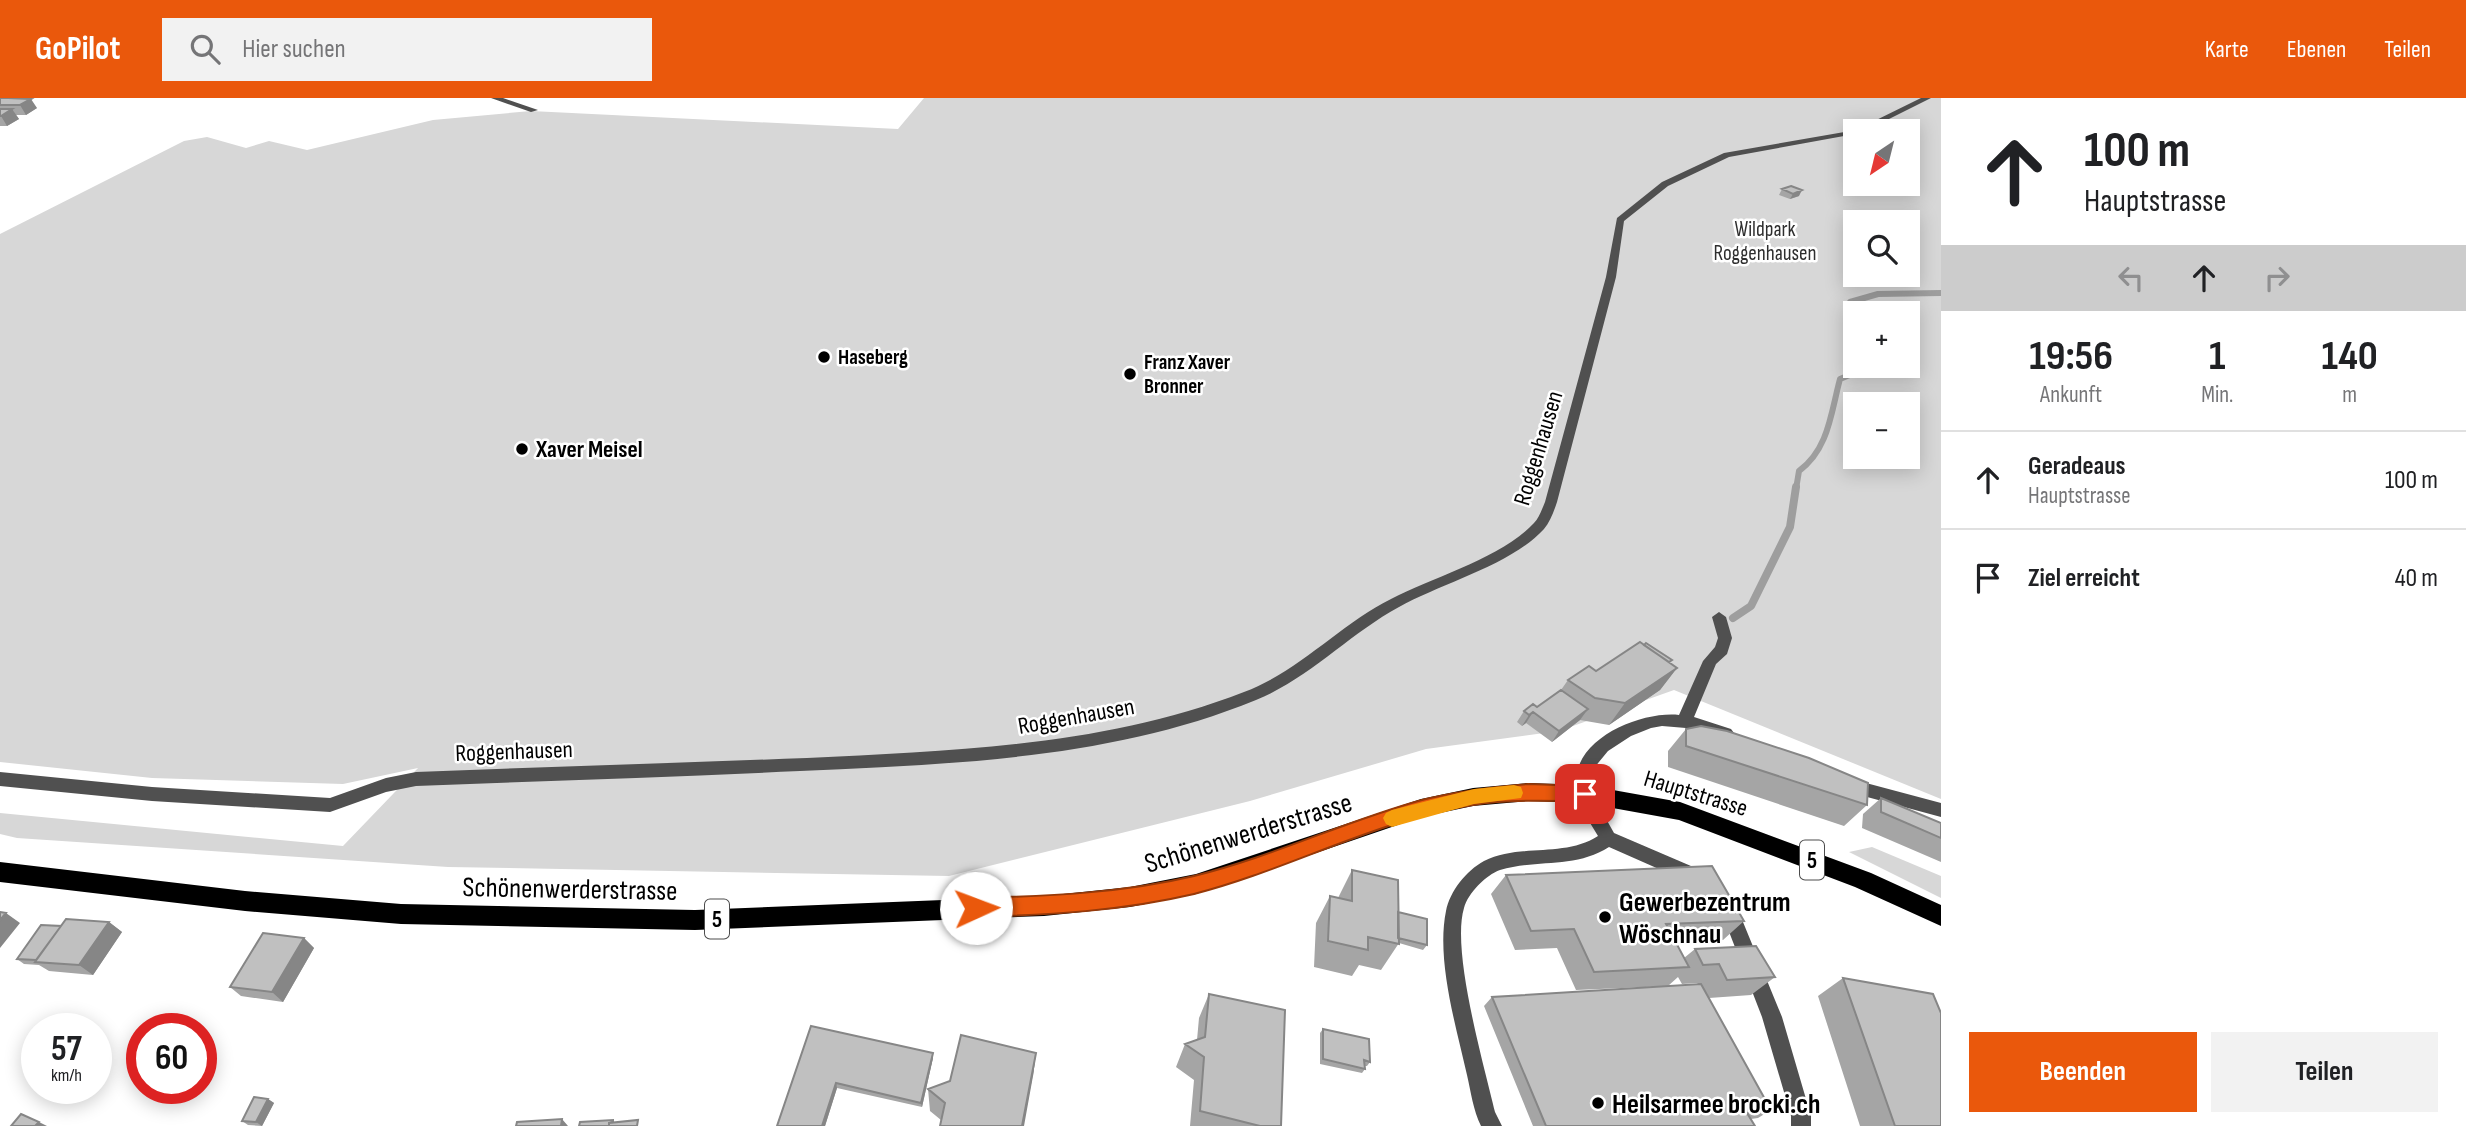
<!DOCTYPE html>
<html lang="de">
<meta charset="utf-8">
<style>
:root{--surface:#fff;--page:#f2f2f2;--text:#202124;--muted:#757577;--line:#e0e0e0;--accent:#ea580c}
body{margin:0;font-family:"Sofia Sans Condensed",sans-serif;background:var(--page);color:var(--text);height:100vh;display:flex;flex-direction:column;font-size:26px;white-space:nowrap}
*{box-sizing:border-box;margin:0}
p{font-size:23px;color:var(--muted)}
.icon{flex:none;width:38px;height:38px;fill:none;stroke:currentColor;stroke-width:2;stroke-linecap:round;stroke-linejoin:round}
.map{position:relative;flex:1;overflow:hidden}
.panel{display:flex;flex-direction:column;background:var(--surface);width:525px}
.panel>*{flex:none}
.hud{background:#fff;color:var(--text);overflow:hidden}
.needle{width:46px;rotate:215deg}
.controls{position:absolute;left:1843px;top:21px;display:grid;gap:14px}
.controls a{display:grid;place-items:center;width:77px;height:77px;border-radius:0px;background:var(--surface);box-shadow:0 4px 18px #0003;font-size:35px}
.speed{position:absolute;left:21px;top:915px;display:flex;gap:14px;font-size:35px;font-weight:700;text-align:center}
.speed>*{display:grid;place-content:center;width:91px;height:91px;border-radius:50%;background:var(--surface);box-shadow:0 4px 18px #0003;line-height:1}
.speed small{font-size:18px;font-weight:400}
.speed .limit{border:10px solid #d22;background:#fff;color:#111}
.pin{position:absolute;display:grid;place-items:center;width:60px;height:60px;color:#fff;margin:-30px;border-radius:14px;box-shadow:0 4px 10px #0006}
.me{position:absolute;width:77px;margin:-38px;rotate:88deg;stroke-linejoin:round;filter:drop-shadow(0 0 5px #0008)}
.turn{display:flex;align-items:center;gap:24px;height:147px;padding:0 28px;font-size:32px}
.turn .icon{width:91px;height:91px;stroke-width:2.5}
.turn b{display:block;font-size:49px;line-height:60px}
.lanes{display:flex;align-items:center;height:66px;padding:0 28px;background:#0003;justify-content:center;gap:35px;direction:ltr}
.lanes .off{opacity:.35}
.eta{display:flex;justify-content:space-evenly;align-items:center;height:119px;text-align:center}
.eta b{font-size:42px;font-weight:700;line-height:49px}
.action{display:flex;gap:14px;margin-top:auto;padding:14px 28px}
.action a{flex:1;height:80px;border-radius:0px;background:var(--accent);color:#fff;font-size:28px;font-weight:700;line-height:80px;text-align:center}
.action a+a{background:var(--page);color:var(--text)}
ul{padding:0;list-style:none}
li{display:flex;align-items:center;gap:21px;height:98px;padding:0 28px;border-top:2px solid var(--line)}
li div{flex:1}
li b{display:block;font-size:26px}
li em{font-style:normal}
header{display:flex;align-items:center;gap:42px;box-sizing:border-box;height:98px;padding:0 35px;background:var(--accent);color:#fff}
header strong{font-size:33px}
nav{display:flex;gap:38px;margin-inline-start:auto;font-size:24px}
.search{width:490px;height:63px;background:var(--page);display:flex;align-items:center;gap:18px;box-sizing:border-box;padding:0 24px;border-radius:0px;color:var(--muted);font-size:26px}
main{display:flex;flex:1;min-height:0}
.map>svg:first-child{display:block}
.green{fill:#d7d7d7;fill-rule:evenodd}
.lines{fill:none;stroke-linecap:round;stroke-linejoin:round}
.stream-far1{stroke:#9e9e9e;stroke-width:6}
.stream{stroke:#9e9e9e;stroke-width:8}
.lane{fill:#505050;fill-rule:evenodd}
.street{fill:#505050;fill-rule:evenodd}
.primary{fill:#000;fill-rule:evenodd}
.wall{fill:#a5a5a5}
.shaded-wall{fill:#868686}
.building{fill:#c0c0c0;stroke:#868686;stroke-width:2}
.route{fill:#ea580c;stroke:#983908;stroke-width:2}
.slow{fill:#f59e0b}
.poi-dot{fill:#000;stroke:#fff;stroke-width:2.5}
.labels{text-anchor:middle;stroke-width:5;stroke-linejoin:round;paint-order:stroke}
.far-park-label{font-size:21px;fill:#2e2e2e;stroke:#fff}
.far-poi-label{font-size:21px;font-weight:bold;fill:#000;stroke:#fff;text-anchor:start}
.shield{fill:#fff;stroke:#4c4c4c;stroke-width:2}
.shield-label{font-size:23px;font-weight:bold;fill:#000}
.street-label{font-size:24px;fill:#000;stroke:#fff}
.poi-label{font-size:24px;font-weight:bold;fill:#000;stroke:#fff;text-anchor:start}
.near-street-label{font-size:28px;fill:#000;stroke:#fff}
.near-poi-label{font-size:28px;font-weight:bold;fill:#000;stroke:#fff;text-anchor:start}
</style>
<header>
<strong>GoPilot</strong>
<div class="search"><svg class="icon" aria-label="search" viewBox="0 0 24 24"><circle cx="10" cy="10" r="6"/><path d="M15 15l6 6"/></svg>Hier suchen</div>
<nav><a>Karte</a><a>Ebenen</a><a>Teilen</a></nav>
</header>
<main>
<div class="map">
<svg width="1941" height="1028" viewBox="0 0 1941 1028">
<rect width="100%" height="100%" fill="#fff"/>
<!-- green -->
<path class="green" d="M 924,0 L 1941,0 L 1941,701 L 1674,592 L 1559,633 L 1426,651 L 1250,703 L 949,778 L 448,769 L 17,740 L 0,736 L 0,715 L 343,748 L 418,670 L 343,686 L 152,680 L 0,664 L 0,136 L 184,43 L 207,39 L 246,50 L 269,43 L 307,52 L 433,22 L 531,13 L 898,31 ZM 1855,33 L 1908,33 L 1908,86 L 1855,86 ZM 1855,124 L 1908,124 L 1908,177 L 1855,177 ZM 1855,215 L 1908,215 L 1908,268 L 1855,268 ZM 1855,306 L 1908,306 L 1908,359 L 1855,359 Z
M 1872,749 L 1941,778 L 1941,800 L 1849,754 Z"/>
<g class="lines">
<!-- stream-far1 -->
<path class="stream-far1" d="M 1855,226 L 1846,217 L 1850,204 L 1878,196 L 1941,195
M 1796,391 L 1799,373 C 1829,351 1831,314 1840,281 L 1871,268"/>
<!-- stream -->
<path class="stream" d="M 1733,520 L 1751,508 L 1790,429 L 1796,389"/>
<!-- lane -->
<path class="lane" d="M 1921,0 L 1931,0 L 1865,33 L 1855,33 L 1855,36 L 1729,59 L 1668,88 L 1624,123 L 1616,179 L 1557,404 C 1554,413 1550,424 1544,431 C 1511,467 1442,485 1399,509 C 1349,536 1310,580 1256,602 C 1112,661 954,666 800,673 C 672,679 544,683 416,688 L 386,694 L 330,714 L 152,703 L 0,688 L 0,674 L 152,689 L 330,700 L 386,680 L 416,674 C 546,669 676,665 807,660 C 954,653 1105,648 1244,594 C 1300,573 1339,527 1391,501 C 1433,479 1502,460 1534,425 C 1539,420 1542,411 1545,404 L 1606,179 L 1617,120 L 1662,84 L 1724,55 L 1856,32 Z
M 1719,514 L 1726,519 L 1732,540 L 1727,556 L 1716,566 L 1694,619 L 1731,631 L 1734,635 L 1731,639 L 1726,641 L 1686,630 L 1662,628 L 1651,630 L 1631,638 L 1608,653 L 1594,670 L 1592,680 L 1596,703 L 1614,735 L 1698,771 L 1701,777 L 1698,783 L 1692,785 L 1686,783 L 1609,749 C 1575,771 1536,761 1500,772 C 1486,777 1468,795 1464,810 C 1451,853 1484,967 1495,1014 L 1502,1028 L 1481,1028 C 1473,1012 1471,994 1467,977 C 1456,928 1436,862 1446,813 C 1450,793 1466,773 1484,763 C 1520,745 1564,760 1598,738 C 1589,723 1578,706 1576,689 C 1571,641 1641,613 1679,617 L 1703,563 L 1715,549 L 1718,540 L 1712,519 Z
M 1851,681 L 1941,705 L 1941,719 L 1845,693 L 1843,688 L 1845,683 Z
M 1730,805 L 1736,807 L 1782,919 L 1811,1018 L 1811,1028 L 1791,1028 L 1791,1018 L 1762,919 L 1721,813 L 1724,807 Z"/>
<!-- street -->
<path class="street" d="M 491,0 L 503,0 L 538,12 L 531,14 Z"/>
<!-- primary -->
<path class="primary" d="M 1528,685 L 1585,687 L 1680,704 L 1871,775 L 1941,807 L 1941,828 L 1855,789 L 1679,722 L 1585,705 L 1528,703 L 1473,708 L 1421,719 L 1196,796 L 1130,809 L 1044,818 L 695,832 L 401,826 L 245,813 L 0,784 L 0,764 L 245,793 L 401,806 L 695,812 L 1044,798 L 1130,789 L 1196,776 L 1421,701 L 1473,690 Z"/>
</g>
<!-- wall -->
<path class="wall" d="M 0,0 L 37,10 L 26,17 L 16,17 L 19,21 L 7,28 L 0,28 Z
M 1855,76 L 1855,86 L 1882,86 L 1879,90 L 1871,93 L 1854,90 L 1847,83 L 1850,78 Z
M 1782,91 L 1799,98 L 1790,101 L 1779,97 Z
M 1672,562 L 1670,565 L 1677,570 L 1660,592 L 1609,627 L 1580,622 L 1552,644 L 1526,625 L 1522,628 L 1517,624 L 1524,613 L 1537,609 L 1561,592 L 1568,582 L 1596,573 Z
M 1686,631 L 1867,707 L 1844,728 L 1668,669 L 1668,653 Z
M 1881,700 L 1941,725 L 1941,764 L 1862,730 L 1863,716 Z
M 1352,772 L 1398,814 L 1427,847 L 1423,852 L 1399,845 L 1381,872 L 1359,867 L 1352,878 L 1314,869 L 1316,825 L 1330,798 L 1338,800 Z
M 1506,777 L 1744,823 L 1723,842 L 1676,844 L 1684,860 L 1695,851 L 1775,879 L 1751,897 L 1709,900 L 1771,1012 L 1758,1020 L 1751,1021 L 1755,1028 L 1533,1028 L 1484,908 L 1492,899 L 1698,886 L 1697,885 L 1682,886 L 1678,879 L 1668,888 L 1576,892 L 1557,850 L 1515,852 L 1491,796 Z
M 109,824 L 122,834 L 93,877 L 49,873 L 39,867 L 24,866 L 17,861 L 61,828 Z
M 304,840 L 314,850 L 283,904 L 241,898 L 230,889 Z
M 1843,880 L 1941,1028 L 1860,1028 L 1818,898 Z
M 1209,896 L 1281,1028 L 1190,1028 L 1194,982 L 1176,969 L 1185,946 L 1197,942 L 1199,920 Z
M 811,928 L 933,955 L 933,960 L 922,1009 L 837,990 L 825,1028 L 777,1028 Z
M 1323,931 L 1370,964 L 1367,968 L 1365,968 L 1365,971 L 1362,975 L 1320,966 L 1320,935 Z
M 1036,955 L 1033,978 L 941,1022 L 930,1013 L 928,991 Z
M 268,1001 L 274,1005 L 262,1028 L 248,1027 L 242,1023 Z"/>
<!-- shaded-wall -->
<path class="shaded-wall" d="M 31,1 L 37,10 L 26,17 L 20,7 Z
M 12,11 L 19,21 L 7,28 L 1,18 Z
M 1880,86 L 1882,86 L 1879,90 L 1871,93 L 1874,88 Z
M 1802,92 L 1799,98 L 1790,101 L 1793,96 Z
M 1677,570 L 1660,592 L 1609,627 L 1625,605 Z
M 1588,611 L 1580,622 L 1552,644 L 1559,633 Z
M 1533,614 L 1526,625 L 1522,628 L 1529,617 Z
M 6,815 L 20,825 L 0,850 L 0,822 Z
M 109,824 L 122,834 L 93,877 L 79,867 Z
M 304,840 L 314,850 L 283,904 L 272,894 Z
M 933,955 L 933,960 L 922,1009 L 921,1005 Z
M 1036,955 L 1033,978 L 1024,1028 L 1022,1028 Z
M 836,985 L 837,990 L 825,1028 L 822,1028 Z
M 268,1001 L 274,1005 L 262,1028 L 256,1024 Z
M 562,1021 L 568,1028 L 561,1028 Z
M 39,1024 L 47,1028 L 35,1028 Z"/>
<!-- building -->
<path class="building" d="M 0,0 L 8,0 L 31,1 L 20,7 L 0,7 Z
M 0,11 L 12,11 L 1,18 L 0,18 Z
M 1863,86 L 1880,86 L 1874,88 Z
M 1791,88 L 1802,92 L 1793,96 L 1782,91 Z
M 1640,544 L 1677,570 L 1625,605 L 1595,600 L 1568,582 L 1589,568 L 1596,573 Z
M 1646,545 L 1672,562 L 1669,564 L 1644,547 Z
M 1561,592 L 1588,611 L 1559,633 L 1533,614 L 1529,617 L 1524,613 L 1533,606 L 1537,609 Z
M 1701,628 L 1727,633 L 1809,660 L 1868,685 L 1867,707 L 1686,648 L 1686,631 Z
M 1881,700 L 1941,725 L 1941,740 L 1881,714 Z
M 1712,768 L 1744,823 L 1666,826 L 1689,869 L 1594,874 L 1574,831 L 1531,833 L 1506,777 Z
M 1352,772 L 1398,782 L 1399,846 L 1368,839 L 1368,852 L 1328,843 L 1330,798 L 1352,803 Z
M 0,814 L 6,815 L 0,822 Z
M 1398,814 L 1427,821 L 1427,847 L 1398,840 Z
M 66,821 L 109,824 L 79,867 L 35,864 Z
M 41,827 L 61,828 L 36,862 L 17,861 Z
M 263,835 L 304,840 L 272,894 L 230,889 Z
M 1756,848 L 1775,879 L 1727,882 L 1719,866 L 1703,867 L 1695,851 Z
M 1843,880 L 1933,896 L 1941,915 L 1941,1028 L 1895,1028 Z
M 1701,886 L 1771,1012 L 1747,1015 L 1755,1028 L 1546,1028 L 1492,899 Z
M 1209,896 L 1285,912 L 1281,1028 L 1260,1028 L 1200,1013 L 1204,959 L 1185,946 L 1205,939 Z
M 811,928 L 933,955 L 921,1005 L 836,985 L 822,1028 L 777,1028 Z
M 1323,931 L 1369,941 L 1370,964 L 1364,962 L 1365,971 L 1323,961 Z
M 961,937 L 1036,955 L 1022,1028 L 940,1028 L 945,1005 L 928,991 L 950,983 Z
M 254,999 L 268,1001 L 256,1024 L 242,1023 Z
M 21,1016 L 39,1024 L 35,1028 L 11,1028 Z
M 562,1021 L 561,1028 L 516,1028 L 517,1024 Z
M 613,1022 L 613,1024 L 609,1025 L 609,1028 L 579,1028 L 580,1024 Z
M 638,1022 L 637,1028 L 609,1028 L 609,1025 Z"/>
<!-- route -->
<path class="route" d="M 1528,686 L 1585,688 L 1592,690 L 1594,696 L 1592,701 L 1585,704 C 1548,702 1510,701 1473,707 C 1376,722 1288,772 1194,796 C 1122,813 1049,817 976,819 L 969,816 L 966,810 L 969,803 L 976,800 C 1049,798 1123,795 1194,778 C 1272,759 1345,723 1422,702 C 1457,693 1492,689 1528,686 Z"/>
<!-- slow -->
<path class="slow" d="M 1514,687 L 1521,689 L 1523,695 L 1521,700 L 1474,706 L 1392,729 L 1386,726 L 1383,720 L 1386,715 L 1392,712 L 1474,691 Z"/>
<!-- markers -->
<g class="poi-dot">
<circle cx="824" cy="259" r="7"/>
<circle cx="1130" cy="276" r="7"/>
<circle cx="522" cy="351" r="7"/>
<circle cx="1605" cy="819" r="7"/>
<circle cx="1598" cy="1005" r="7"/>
</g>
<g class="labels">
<!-- far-park labels -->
<g class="far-park-label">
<text x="1765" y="138">Wildpark<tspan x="1765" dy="24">Roggenhausen</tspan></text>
</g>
<!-- far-poi labels -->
<g class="far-poi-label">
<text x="838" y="266">Haseberg</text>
<text x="1144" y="271">Franz Xaver<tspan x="1144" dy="24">Bronner</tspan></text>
</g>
<!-- shield labels -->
<g class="shield">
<rect x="1800" y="742.5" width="24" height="39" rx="5"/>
<rect x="705" y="801.5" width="24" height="39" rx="5"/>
</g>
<g class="shield-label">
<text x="1812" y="770">5</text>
<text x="717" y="829">5</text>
</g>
<!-- street labels -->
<g class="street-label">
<text transform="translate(1538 350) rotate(-73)" y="8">Roggenhausen</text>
<text transform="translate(1076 618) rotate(-10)" y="8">Roggenhausen</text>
<text transform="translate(514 653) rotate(-2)" y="8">Roggenhausen</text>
<text transform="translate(1696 695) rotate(17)" y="8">Hauptstrasse</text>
</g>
<!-- poi labels -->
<g class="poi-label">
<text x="536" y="359">Xaver Meisel</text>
</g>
<!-- near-street labels -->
<g class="near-street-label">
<text transform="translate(1248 734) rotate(-17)" y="10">Schönenwerderstrasse</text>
<text transform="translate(570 790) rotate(1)" y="10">Schönenwerderstrasse</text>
</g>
<!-- near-poi labels -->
<g class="near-poi-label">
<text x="1619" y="813">Gewerbezentrum<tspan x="1619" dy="32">Wöschnau</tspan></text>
<text x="1612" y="1015">Heilsarmee brocki.ch</text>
</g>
</g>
</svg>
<div class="controls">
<a><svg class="needle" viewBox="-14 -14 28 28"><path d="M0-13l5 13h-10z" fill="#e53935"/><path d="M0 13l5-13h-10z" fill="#757577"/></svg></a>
<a><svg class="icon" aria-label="search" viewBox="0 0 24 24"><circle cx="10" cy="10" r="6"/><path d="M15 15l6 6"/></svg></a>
<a>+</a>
<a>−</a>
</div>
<div class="speed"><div>57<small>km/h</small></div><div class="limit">60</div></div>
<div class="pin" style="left:1585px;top:696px;background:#d93025"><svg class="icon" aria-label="arrive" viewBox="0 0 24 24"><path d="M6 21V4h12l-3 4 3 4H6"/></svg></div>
<svg class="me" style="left:976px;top:810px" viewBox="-20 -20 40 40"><circle r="19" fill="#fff"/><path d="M0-13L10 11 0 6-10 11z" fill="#ea580c"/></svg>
</div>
<section class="panel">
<div class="hud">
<div class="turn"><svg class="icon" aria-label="ahead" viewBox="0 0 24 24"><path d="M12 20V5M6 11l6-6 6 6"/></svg><div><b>100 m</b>Hauptstrasse</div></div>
<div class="lanes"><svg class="icon off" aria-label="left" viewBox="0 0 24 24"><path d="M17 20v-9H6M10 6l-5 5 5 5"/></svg><svg class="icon" aria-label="ahead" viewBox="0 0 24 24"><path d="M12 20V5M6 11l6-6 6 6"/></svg><svg class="icon off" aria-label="right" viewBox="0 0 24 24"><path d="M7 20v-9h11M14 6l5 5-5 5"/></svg></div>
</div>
<div class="eta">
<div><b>19:56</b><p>Ankunft</p></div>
<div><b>1</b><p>Min.</p></div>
<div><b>140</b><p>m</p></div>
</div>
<ul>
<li><svg class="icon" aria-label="ahead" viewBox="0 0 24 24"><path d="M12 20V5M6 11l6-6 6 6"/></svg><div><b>Geradeaus</b><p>Hauptstrasse</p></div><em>100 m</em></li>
<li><svg class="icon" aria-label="arrive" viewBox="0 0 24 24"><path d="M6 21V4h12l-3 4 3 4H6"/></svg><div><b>Ziel erreicht</b></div><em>40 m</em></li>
</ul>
<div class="action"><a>Beenden</a><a>Teilen</a></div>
</section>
</main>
